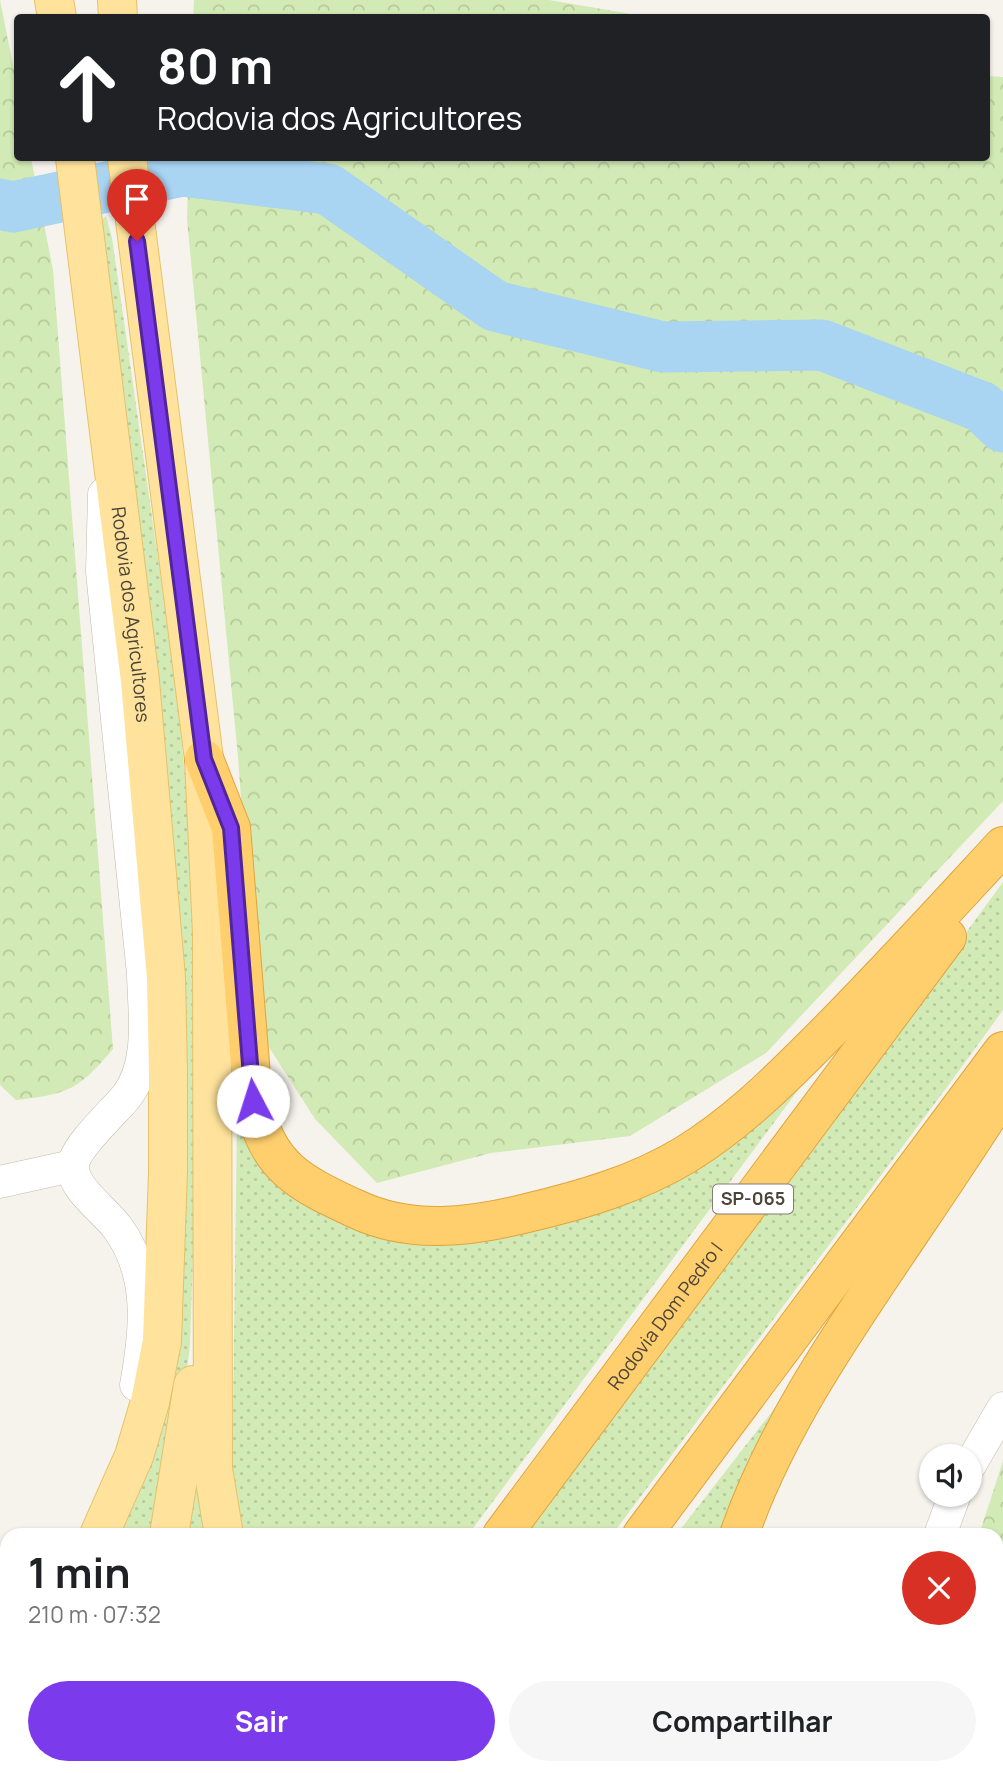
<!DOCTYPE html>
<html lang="pt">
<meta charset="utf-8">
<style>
:root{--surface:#fff;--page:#f6f6f6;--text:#202124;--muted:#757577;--accent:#7c3aed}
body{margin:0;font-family:Manrope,sans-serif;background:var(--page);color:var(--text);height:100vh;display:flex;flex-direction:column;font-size:26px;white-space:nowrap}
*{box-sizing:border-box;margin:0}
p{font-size:23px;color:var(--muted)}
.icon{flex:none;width:38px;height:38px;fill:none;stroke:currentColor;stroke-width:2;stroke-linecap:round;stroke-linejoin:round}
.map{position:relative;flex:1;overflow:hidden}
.drawer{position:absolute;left:0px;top:1528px;width:1004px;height:247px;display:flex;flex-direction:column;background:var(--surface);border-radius:21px 21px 0 0;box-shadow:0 2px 5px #0004}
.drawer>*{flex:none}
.top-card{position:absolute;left:14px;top:14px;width:976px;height:147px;border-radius:7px;box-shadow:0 2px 5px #0004;background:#202124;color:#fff;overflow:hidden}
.controls{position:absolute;left:919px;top:1444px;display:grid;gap:14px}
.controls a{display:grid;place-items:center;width:63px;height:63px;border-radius:50%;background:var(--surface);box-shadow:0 2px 5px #0004;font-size:35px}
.pin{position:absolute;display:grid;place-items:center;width:60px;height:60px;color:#fff;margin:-72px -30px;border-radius:50% 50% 50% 0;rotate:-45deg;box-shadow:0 0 7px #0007}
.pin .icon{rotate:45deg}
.me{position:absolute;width:77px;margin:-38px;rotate:355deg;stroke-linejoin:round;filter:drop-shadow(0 0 5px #0008)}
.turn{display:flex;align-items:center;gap:24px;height:147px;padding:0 28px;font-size:32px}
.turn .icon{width:91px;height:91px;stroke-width:2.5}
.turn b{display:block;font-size:49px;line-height:60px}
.round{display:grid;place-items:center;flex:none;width:74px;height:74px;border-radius:37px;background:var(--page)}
.headline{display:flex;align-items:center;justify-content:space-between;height:119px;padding:0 28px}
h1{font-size:42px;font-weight:700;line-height:52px}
.action{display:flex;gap:14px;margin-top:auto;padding:14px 28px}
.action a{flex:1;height:80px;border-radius:42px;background:var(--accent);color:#fff;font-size:28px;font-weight:700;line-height:80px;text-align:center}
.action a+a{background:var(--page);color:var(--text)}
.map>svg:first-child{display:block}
.grass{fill:url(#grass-dots)}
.forest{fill:url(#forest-crowns)}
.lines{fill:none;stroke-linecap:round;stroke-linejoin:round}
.river{stroke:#a9d4f2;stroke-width:51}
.street-casing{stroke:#c2bbae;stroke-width:33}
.primary-casing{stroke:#e6c16a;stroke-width:40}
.highway-casing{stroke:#e0a43c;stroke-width:40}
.street{stroke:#fff;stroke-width:32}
.primary{stroke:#ffe39c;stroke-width:38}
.highway{stroke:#ffcf6e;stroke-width:38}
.route-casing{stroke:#51269a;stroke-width:18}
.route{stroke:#7c3aed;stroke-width:12}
.labels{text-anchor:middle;stroke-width:5;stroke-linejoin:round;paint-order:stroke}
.shield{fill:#fff;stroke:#817c74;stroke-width:2}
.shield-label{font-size:18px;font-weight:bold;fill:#4b4439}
.street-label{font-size:19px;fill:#4b4439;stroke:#fff}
</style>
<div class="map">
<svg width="1003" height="1773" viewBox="0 0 1003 1773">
<defs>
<pattern id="grass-dots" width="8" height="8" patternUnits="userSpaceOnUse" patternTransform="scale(1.75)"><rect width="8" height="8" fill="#d2eab5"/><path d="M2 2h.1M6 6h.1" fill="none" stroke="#b6ca9c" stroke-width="1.8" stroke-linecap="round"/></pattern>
<pattern id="forest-crowns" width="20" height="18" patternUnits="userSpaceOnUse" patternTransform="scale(1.75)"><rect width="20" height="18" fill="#d2eab5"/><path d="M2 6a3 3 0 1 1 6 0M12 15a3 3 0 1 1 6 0" fill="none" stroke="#b6ca9c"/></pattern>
</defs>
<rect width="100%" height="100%" fill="#f6f3ec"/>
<!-- grass -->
<path class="grass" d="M 106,216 L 112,238 L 175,677 L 195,872 L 197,1136 L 190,1345 L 185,1387 L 155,1535 L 120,1535 L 173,1380 L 97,224 Z
M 1003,882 L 1003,1010 L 950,1083 L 612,1535 L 525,1535 Z
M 810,1074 L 468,1535 L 243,1535 L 232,1482 L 237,1122 L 261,1160 L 292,1194 L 323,1215 L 365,1233 L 404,1244 L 444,1246 L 525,1234 L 639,1192 Z
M 781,1400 L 749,1458 L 720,1535 L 676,1535 Z
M 197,1472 L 212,1535 L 185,1535 Z
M 23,1768 L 110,1768 L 109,1773 L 22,1773 Z
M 150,1768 L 296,1768 L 292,1773 L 149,1773 Z
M 508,1768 L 675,1768 L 674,1773 L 504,1773 Z"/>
<!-- forest -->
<path class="forest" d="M 0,0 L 17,85 L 18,158 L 31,158 L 53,270 L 113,1049 C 78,1090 69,1094 16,1100 L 0,1085 Z
M 194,0 L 549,0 L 649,17 L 193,18 Z
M 987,76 L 1003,77 L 1003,801 L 766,1053 L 630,1136 L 491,1153 L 377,1183 L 315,1119 L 258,1030 L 238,757 L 187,219 L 189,158 L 987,158 Z
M 1003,1461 L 1003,1773 L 902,1773 L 904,1768 L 998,1768 L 998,1535 L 979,1535 Z"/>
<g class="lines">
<!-- river -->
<path class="river" d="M 0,204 L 13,207 L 182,171 L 328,189 L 495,306 L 663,347 L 822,345 L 982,407 L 1003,427"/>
<defs>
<path id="street" d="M 104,494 L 102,572 L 143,974 C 144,1014 152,1064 126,1097 C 114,1112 71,1150 73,1169 C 75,1190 104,1210 117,1227 C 152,1274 146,1330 136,1385
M 0,1182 L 72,1166
M 970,1465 L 1003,1408
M 940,1535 L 955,1494
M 0,1718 L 7,1700
M 865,1773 L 866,1768"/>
<g id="primary">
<path d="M 54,0 L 57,18"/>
<path d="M 117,0 L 118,18"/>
<path id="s1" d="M 75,158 L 140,681 L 166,978 L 168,1072 L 168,1172 L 162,1341 L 150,1402 L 134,1456 L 99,1535"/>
<path d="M 127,158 L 204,759 L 212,933 L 213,1469 L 224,1535"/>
<path d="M 169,1535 L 193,1385"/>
<path d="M 0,1744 L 7,1730"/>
<path d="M 375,1768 L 380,1773"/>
<path d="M 125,1773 L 126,1768"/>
</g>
<g id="highway">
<path d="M 204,759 L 231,828 L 253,1101 C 268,1168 298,1182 356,1209 C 411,1235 471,1227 527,1213 C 582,1200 637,1184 685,1155 C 734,1125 774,1086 814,1046 C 879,981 941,913 1003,846"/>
<path id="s2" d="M 502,1535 L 947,937"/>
<path d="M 642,1535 L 1003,1051"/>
<path d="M 739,1535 C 777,1426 845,1329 909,1234 C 941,1187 972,1140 1003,1092"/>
<path d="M 328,1773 L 332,1768"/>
<path d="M 464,1773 L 468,1768"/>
<path d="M 688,1773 L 688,1768"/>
</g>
</defs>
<!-- street casing -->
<use href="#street" class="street-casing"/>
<!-- primary casing -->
<use href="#primary" class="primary-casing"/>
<!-- highway casing -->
<use href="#highway" class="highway-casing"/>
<!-- street -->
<use href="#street" class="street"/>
<!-- primary -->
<use href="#primary" class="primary"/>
<!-- highway -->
<use href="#highway" class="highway"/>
</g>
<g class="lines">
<defs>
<path id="route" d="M 137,241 L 204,759 L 231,828 L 253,1101"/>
</defs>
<!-- route casing -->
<use href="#route" class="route-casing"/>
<!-- route -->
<use href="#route" class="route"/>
</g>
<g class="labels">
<!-- shield labels -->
<rect class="shield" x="713" y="1184.5" width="80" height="29" rx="5"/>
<g class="shield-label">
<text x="753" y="1205">SP-065</text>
</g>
<!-- street labels -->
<g class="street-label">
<text dy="7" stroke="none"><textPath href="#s1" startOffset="460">Rodovia dos Agricultores</textPath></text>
<text dy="7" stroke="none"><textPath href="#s2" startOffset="273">Rodovia Dom Pedro I</textPath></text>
</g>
</g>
</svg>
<div class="controls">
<a><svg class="icon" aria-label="sound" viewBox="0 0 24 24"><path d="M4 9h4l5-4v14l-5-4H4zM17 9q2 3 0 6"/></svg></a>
</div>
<div class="pin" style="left:137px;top:241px;background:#d93025"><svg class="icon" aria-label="arrive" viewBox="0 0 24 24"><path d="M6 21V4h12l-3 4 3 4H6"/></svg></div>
<svg class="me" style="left:253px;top:1101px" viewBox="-20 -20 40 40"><circle r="19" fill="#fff"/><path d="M0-13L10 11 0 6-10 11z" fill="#7c3aed"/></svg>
<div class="top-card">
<div class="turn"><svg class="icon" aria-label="ahead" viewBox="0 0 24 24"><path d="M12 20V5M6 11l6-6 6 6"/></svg><div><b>80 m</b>Rodovia dos Agricultores</div></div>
</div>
<section class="drawer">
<div class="headline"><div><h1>1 min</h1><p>210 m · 07:32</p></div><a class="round" style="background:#d93025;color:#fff"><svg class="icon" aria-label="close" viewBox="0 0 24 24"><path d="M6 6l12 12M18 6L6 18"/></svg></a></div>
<div class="action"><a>Sair</a><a>Compartilhar</a></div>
</section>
</div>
